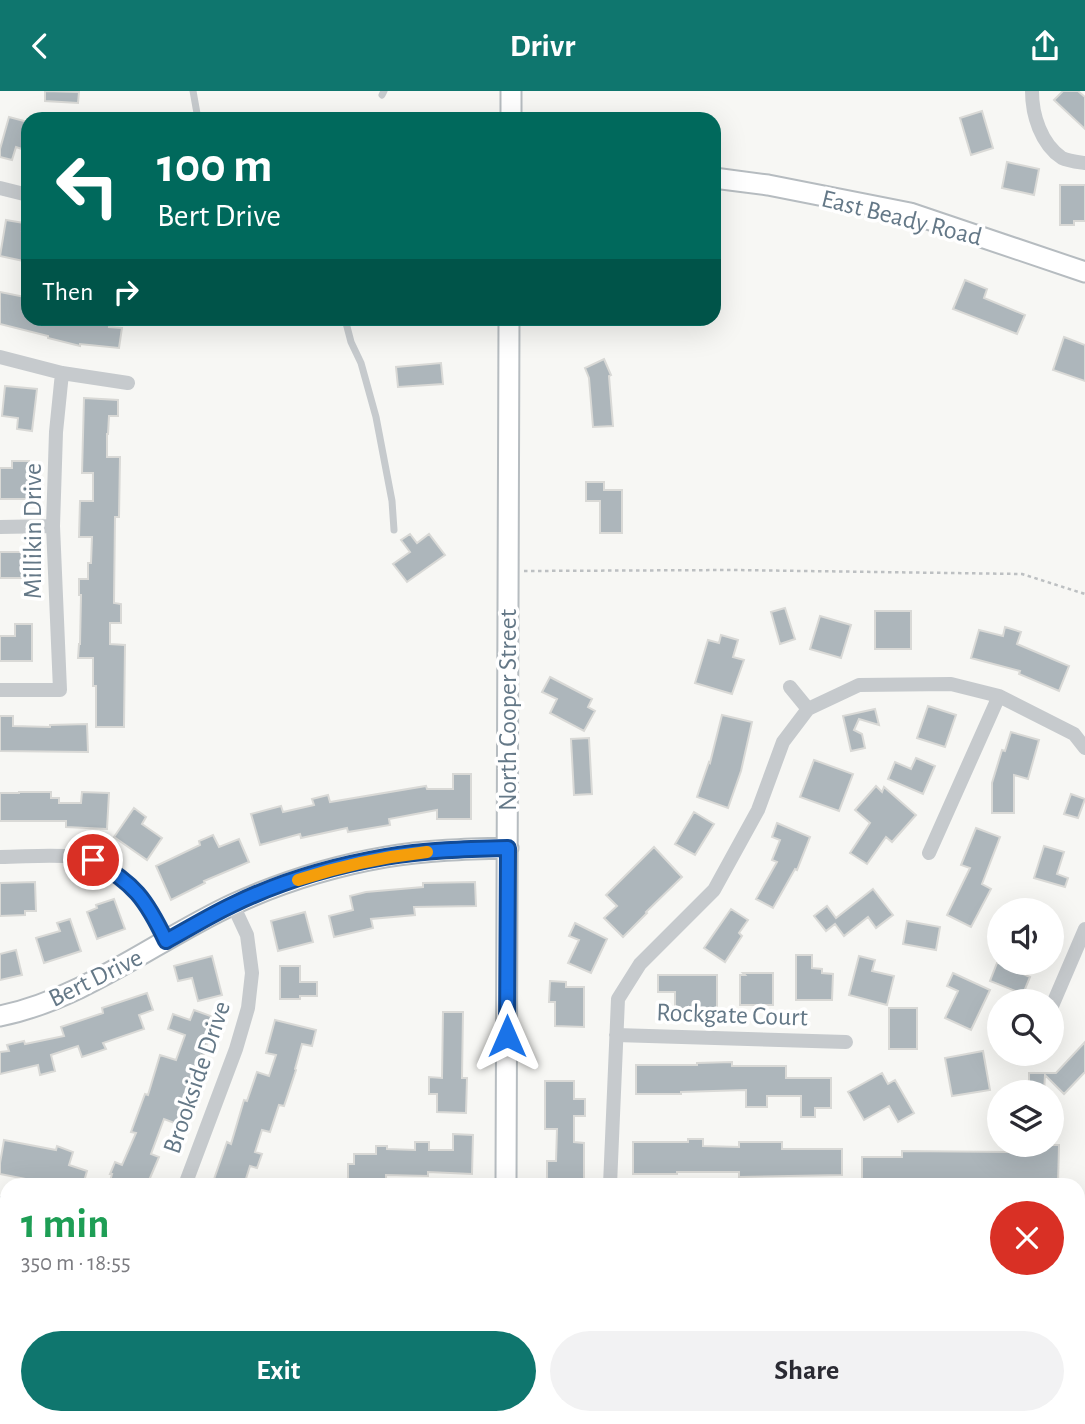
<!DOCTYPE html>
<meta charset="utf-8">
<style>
:root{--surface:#fff;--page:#f2f2f3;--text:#2b2b33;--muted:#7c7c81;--accent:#0f766e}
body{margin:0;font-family:"Alegreya Sans",sans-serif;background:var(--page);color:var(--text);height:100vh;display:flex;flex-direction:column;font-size:26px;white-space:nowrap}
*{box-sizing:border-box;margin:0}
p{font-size:23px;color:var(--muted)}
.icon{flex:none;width:38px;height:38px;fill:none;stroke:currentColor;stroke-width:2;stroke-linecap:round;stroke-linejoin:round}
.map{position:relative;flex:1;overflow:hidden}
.drawer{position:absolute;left:0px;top:1087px;width:1085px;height:247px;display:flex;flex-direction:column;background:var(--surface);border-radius:21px 21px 0 0;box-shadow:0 7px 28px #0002}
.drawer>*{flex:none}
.guide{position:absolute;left:21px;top:21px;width:700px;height:214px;border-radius:21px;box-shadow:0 7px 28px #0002;background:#00695c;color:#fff;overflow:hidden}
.buttons{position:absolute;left:987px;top:807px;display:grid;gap:14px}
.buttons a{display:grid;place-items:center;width:77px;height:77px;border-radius:50%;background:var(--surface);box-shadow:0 7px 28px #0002;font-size:35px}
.pin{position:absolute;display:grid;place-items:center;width:60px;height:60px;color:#fff;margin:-30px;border:4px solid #fff;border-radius:50%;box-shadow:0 2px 7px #0007}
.me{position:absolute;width:77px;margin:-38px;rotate:0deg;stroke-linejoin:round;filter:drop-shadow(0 0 5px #0008)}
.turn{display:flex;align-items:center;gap:24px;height:147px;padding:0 21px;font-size:32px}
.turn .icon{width:91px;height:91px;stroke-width:2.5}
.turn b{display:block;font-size:49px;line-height:60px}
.then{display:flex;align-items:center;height:66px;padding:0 21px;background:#0003;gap:14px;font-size:26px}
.round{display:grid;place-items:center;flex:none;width:74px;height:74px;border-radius:37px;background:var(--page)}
.head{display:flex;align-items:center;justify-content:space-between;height:119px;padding:0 21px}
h1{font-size:42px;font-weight:700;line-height:52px;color:#1e9e55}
.primary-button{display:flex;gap:14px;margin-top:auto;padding:14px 21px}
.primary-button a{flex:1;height:80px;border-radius:42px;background:var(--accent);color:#fff;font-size:28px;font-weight:700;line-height:80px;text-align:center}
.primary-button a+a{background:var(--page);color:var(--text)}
header{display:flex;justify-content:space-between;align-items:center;height:91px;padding:0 21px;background:var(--accent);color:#fff;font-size:32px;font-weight:700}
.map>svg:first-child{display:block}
.green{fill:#d8dfd4}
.building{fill:#adb6bb;stroke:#d9d9d6;stroke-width:2}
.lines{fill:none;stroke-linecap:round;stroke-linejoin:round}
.secondary-casing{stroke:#b6bcc0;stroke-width:23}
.path{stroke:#bdc0c2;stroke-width:2.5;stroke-dasharray:3.5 3.5;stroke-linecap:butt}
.lane{stroke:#c6cacd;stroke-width:7}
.street{stroke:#c6cacd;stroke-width:14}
.secondary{stroke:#fff;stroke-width:19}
.route-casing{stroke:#114b97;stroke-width:18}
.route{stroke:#1a73e8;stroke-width:12}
.slow{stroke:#f59e0b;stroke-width:12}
.labels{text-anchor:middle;stroke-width:7;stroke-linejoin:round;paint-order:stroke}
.street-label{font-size:26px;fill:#647887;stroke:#fff}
</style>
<header><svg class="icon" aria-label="back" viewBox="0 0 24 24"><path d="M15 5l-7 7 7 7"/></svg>Drivr<svg class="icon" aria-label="share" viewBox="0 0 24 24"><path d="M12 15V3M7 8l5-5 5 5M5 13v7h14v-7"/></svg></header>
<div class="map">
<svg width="1085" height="1333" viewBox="0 0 1085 1333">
<rect width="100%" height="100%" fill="#f7f7f4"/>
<!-- green -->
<path class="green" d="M 1078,1213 L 1085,1213 L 1085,1333 L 695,1333 L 695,1326 L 1078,1326 Z"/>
<!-- building -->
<path class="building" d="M 45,0 L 79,1 L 78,12 L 45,10 Z
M 1063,0 L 1078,0 L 1085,6 L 1085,38 L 1054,9 Z
M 982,20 L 993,57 L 971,64 L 960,27 Z
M 9,26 L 28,31 L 28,60 L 16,56 L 12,69 L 0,66 L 0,58 Z
M 1007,71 L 1039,78 L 1034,104 L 1002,97 Z
M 1060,94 L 1085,94 L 1085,130 L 1074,130 L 1074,134 L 1060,134 Z
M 6,129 L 24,132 L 22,140 L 28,141 L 28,171 L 0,165 Z
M 965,189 L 987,198 L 984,207 L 1025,224 L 1017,243 L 953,218 Z
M 0,201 L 25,206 L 25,208 L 28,209 L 28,228 L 110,228 L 109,236 L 122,237 L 119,257 L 80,253 L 80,255 L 48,247 L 48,245 L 0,233 Z
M 1064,246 L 1085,254 L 1085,290 L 1053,279 Z
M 604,268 L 611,284 L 609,285 L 613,335 L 593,336 L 589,287 L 585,277 Z
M 441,272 L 443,293 L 398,296 L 396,276 Z
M 5,295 L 37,298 L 32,340 L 17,338 L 18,327 L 2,325 Z
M 84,307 L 118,309 L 118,325 L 109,325 L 108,343 L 107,343 L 107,366 L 120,366 L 119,426 L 115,426 L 114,512 L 121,513 L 121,532 L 110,532 L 110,553 L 125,554 L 124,636 L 96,636 L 96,595 L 93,595 L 93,567 L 78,567 L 79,553 L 80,553 L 81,504 L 79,504 L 79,488 L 88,488 L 88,472 L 91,472 L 92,446 L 79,446 L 80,410 L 93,410 L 93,382 L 82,382 Z
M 12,370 L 29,370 L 29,408 L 0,408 L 0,377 L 12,377 Z
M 586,391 L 604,391 L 604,399 L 622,399 L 622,442 L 600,442 L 600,410 L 586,410 Z
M 410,443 L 417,452 L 429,443 L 445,464 L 407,491 L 393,473 L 410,461 L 401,449 Z
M 0,461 L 31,461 L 31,487 L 0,487 Z
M 785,517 L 795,548 L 780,553 L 771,521 Z
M 875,520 L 911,520 L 911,558 L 875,558 Z
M 820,525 L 851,534 L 841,567 L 810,558 Z
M 15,533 L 32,533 L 32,570 L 0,570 L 0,545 L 15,545 Z
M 1005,536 L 1021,541 L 1017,553 L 1069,575 L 1059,600 L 1019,583 L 1020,580 L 971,567 L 979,539 L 1003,545 Z
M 721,544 L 738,549 L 733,566 L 744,569 L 732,603 L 695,592 L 708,549 L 719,552 Z
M 550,586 L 592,608 L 588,616 L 595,620 L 584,640 L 550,622 L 557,608 L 542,601 Z
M 928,615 L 956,624 L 945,656 L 917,647 Z
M 875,618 L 879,634 L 859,628 L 854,639 L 862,643 L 865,657 L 851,660 L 843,625 Z
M 722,624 L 752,631 L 741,680 L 728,717 L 697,706 L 709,671 L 710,672 Z
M 0,625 L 13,625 L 13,635 L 50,636 L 50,634 L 87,633 L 88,661 L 0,660 Z
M 1011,641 L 1039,649 L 1028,688 L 1014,684 L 1014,722 L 992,722 L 992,692 L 1002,659 L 1005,660 Z
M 589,647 L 592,703 L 574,704 L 571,648 Z
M 916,667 L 935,675 L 923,703 L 888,688 L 895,671 L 911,678 Z
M 814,669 L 853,683 L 839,720 L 800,706 Z
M 453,683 L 471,683 L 471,728 L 437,728 L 437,719 L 389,728 L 390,734 L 348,741 L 347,737 L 301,747 L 300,743 L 260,754 L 251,723 L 281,715 L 283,721 L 314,714 L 312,708 L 328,704 L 330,711 L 426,695 L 427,698 L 453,698 Z
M 876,695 L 882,701 L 884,696 L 916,724 L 892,751 L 886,746 L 867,773 L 850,762 L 870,732 L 855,719 Z
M 19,701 L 51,701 L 51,707 L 59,707 L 59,712 L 81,712 L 82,701 L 109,702 L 107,738 L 66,736 L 66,730 L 0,730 L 0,702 L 19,702 Z
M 1071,703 L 1085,708 L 1078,727 L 1064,723 Z
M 134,717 L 146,726 L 142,733 L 162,747 L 147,769 L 114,746 Z
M 694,721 L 714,733 L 695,764 L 675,753 Z
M 777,732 L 810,746 L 797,779 L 795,778 L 773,817 L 756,808 L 777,771 L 772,769 L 780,749 L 772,746 Z
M 976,737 L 1000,746 L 982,793 L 991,798 L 971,836 L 947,824 L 970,777 L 961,774 Z
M 213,744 L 219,756 L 239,748 L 249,771 L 204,790 L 205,792 L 171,809 L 156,775 L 200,754 L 199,750 Z
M 1044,755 L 1064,761 L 1057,783 L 1068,787 L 1065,796 L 1034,787 Z
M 654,756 L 682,786 L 646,821 L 647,822 L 623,846 L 604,827 L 617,815 L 606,804 Z
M 35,791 L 36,820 L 25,820 L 25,824 L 0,825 L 0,792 Z
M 475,791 L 476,815 L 414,816 L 415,824 L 371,828 L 373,837 L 334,846 L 329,825 L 353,819 L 350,805 L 366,801 L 423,796 L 423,792 Z
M 873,798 L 893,824 L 876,837 L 868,826 L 844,845 L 835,833 L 826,840 L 814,825 L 827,815 L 836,827 Z
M 114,808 L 125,838 L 97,848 L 87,821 L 97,817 L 96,814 Z
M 731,818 L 748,829 L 739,842 L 742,845 L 725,871 L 704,857 Z
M 305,821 L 313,851 L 278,860 L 271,830 Z
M 70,828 L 81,860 L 44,872 L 36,847 L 60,840 L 57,832 Z
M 907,830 L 940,836 L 936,859 L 903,853 Z
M 575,832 L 607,848 L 591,882 L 568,872 L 579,849 L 569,845 Z
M 16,859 L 22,884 L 0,889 L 0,863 Z
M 796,864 L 812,864 L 812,877 L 822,878 L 822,882 L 833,883 L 832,909 L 796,909 Z
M 212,865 L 222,904 L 198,910 L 192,887 L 178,890 L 174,875 Z
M 859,865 L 875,869 L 872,880 L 894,885 L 887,914 L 849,904 Z
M 997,872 L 1027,872 L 1023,883 L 1030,886 L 1023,903 L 990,890 Z
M 280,875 L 300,875 L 300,891 L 317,891 L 317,905 L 300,905 L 300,908 L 280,908 Z
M 743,882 L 773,882 L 773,914 L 740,914 L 740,884 L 745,884 Z
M 953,882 L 990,899 L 971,939 L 945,927 L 958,900 L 947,895 Z
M 658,884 L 717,884 L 717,920 L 675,920 L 675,901 L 658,901 Z
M 550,890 L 566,891 L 566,896 L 584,896 L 584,936 L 555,935 L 555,911 L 549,911 Z
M 147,902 L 153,919 L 139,924 L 144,938 L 103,952 L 106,958 L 82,966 L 78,955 L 51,964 L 55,980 L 40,984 L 38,974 L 0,983 L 0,961 L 9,960 L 7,954 L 24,950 L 25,953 L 64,945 L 61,936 L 103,922 L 102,917 Z
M 889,917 L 917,917 L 917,958 L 889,958 Z
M 194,919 L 216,927 L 203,965 L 201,964 L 186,1011 L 177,1033 L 164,1028 L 151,1063 L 159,1066 L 147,1094 L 109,1094 L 112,1083 L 110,1083 L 115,1071 L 122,1074 L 136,1042 L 131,1041 L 145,1003 L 148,1004 L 160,964 L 176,969 L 185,944 L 168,938 L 173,923 L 190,929 Z
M 443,921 L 463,921 L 462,987 L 467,987 L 466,1022 L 437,1021 L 437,1003 L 429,1003 L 429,986 L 442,987 Z
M 275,929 L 316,939 L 312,955 L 302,953 L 295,978 L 296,979 L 284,1015 L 279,1014 L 270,1041 L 262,1039 L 255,1061 L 262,1063 L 257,1077 L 250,1075 L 244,1094 L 222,1094 L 213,1091 L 227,1051 L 231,1053 L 244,1009 L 247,1010 L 257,981 L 269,985 L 276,964 L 266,962 Z
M 1085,951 L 1085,981 L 1064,1003 L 1045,984 L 1044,1001 L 1029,1001 L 1029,982 L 1056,982 Z
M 983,960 L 990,999 L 952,1005 L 945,967 Z
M 732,971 L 732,975 L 786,975 L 786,987 L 831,987 L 831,1017 L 815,1017 L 815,1026 L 801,1026 L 801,1005 L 767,1005 L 767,1016 L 746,1016 L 746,999 L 681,1001 L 681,1003 L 636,1003 L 636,974 L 697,974 L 697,972 Z
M 882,982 L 888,993 L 895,989 L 914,1022 L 898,1031 L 889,1015 L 864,1029 L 848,1001 Z
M 545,990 L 574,990 L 574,1008 L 585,1008 L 585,1025 L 574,1025 L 574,1051 L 584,1052 L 584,1088 L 547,1088 L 547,1070 L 556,1070 L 557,1038 L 545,1038 Z
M 453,1043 L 473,1044 L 472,1083 L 428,1081 L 428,1085 L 386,1084 L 386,1089 L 348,1089 L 348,1073 L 354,1073 L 354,1063 L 376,1063 L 376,1055 L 387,1055 L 387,1058 L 415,1059 L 415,1051 L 429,1051 L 429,1059 L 453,1059 Z
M 688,1048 L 703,1048 L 703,1055 L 739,1056 L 739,1051 L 782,1051 L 782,1058 L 842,1058 L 842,1084 L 739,1086 L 739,1081 L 677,1081 L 677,1083 L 633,1083 L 633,1051 L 688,1051 Z
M 4,1049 L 56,1059 L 57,1055 L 73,1061 L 69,1074 L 87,1080 L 83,1094 L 45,1094 L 46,1092 L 0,1083 L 0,1072 Z
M 1012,1054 L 1059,1054 L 1058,1094 L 959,1094 L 862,1091 L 862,1066 L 902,1066 L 902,1060 L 1012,1061 Z"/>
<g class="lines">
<defs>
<path id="secondary" d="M 511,28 L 511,0
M 714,87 L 768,94 L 910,122 L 1085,181
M 0,925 C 84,908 158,848 234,813 C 282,791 334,775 386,766 C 426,759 467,758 508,757
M 506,1094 C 508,805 506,516 509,228
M 1078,1122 L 1085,1122
M 504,1333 L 504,1326"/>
</defs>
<!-- secondary casing -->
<use href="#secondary" class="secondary-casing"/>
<!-- path -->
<path class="path" d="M 524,480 L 733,479 L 1022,483 L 1085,503
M 1078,1222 L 1085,1223
M 805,1333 L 808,1326"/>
<!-- lane -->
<path class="lane" d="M 193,0 L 198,28
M 382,4 L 384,0
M 345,228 L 351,251 L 361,272 L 376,326 L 392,410 L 394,439"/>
<!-- street -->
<path class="street" d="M 1032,0 C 1032,24 1041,53 1062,67 C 1068,70 1078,71 1085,72
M 0,97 L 28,104
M 0,266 L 62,282 L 128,292
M 0,436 L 53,435
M 790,596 L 808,618
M 0,599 L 60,599 L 53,435 L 56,341 L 62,282
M 929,762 L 999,605
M 0,766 C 25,766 51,763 76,766 C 122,771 148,813 166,850
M 1052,915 L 1085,838
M 616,944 L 846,951
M 185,1094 L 236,958 L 248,917 L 252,882 L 247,844 L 233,814
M 610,1094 L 618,908 L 640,873 L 714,799 L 758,719 L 783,651 L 808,618 L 859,594 L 951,593 L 999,605 L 1074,643 L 1085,657
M 0,1112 L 7,1113
M 0,1293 L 7,1295
M 95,1333 L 97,1326
M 336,1333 L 338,1326
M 613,1333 L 613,1326"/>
<!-- secondary -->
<use href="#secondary" class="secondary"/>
</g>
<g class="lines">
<defs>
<path id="route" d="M 93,769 C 134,792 146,808 166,850 C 188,838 209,825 232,814 C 279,791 333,775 385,766 C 425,759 467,758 508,757 L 507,945"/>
</defs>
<!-- route casing -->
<use href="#route" class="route-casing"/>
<!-- route -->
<use href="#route" class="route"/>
<!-- slow -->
<path class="slow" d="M 298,789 C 341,775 383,766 427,761"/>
</g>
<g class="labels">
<!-- street labels -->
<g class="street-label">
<text transform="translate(902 126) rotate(14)" y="9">East Beady Road</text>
<text transform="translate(32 440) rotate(-90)" y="9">Millikin Drive</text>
<text transform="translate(507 619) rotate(-90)" y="9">North Cooper Street</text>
<text transform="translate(95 886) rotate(-26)" y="9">Bert Drive</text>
<text transform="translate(732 923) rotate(2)" y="9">Rockgate Court</text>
<text transform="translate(196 986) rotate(-71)" y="9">Brookside Drive</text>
</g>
</g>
</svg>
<div class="buttons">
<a><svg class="icon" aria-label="sound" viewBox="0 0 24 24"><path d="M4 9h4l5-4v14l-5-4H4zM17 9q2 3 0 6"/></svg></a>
<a><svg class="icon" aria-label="search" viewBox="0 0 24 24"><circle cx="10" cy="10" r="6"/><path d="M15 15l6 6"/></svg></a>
<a><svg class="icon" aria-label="layers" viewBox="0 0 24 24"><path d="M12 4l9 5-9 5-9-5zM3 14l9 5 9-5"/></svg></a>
</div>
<div class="pin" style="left:93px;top:769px;background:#d93025"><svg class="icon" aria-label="arrive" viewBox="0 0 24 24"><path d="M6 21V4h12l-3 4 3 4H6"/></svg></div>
<svg class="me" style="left:507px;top:945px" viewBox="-20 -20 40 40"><path d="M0-17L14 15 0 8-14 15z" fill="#1a73e8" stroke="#fff" stroke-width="4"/></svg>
<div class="guide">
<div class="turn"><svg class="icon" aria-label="left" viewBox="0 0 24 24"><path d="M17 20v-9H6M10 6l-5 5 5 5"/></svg><div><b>100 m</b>Bert Drive</div></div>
<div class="then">Then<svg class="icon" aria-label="right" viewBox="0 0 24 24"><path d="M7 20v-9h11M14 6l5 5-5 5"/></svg></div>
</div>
<section class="drawer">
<div class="head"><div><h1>1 min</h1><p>350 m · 18:55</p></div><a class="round" style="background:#d93025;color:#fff"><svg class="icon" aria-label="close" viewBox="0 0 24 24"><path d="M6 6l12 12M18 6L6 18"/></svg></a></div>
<div class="primary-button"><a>Exit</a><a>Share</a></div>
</section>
</div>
